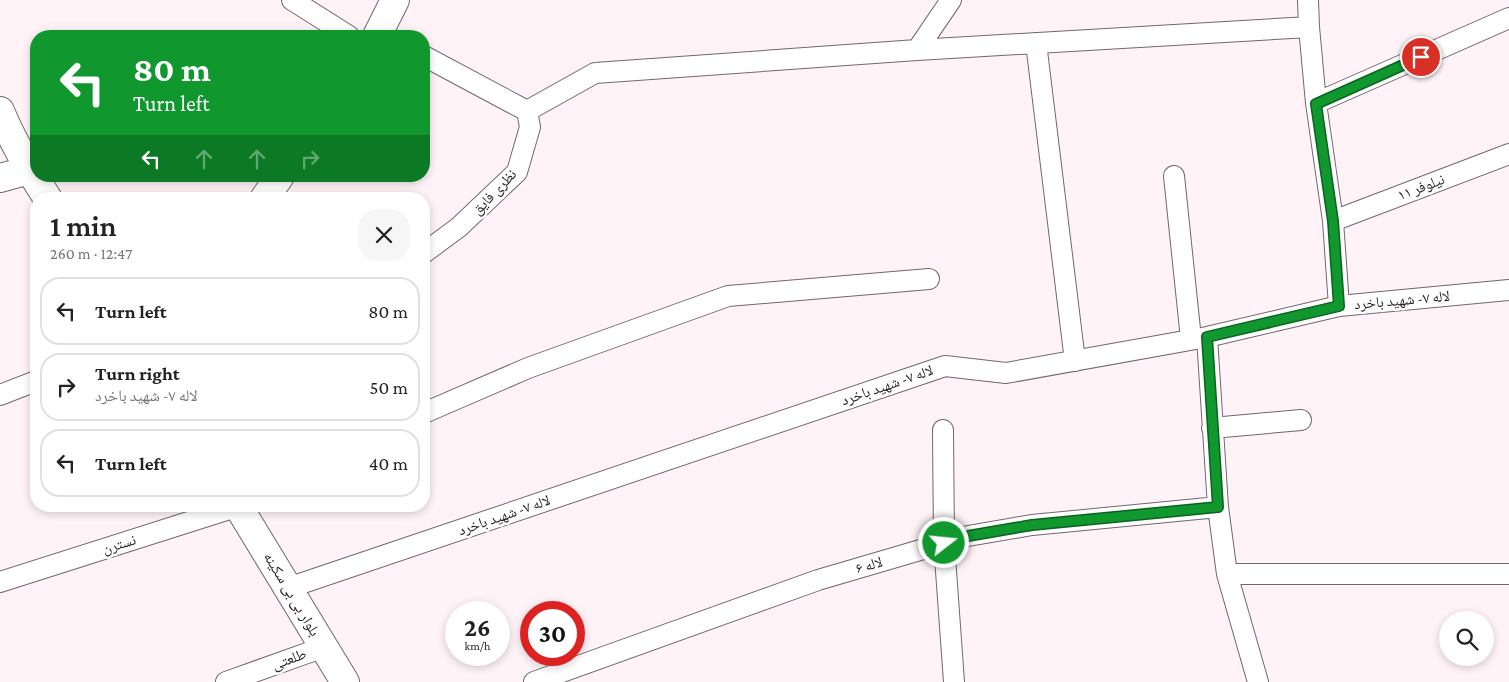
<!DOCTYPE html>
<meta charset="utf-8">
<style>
:root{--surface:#fff;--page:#f6f6f6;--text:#222;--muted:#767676;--line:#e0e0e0}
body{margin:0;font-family:"Crimson Pro","Noto Naskh Arabic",serif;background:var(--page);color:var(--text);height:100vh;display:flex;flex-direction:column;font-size:19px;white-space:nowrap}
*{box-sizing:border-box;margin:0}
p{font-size:16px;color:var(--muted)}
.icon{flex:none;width:28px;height:28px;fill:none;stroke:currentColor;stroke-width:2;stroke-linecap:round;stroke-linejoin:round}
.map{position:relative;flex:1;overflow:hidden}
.panel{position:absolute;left:30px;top:192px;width:400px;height:320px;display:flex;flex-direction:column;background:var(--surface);border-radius:20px;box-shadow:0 2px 8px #0003}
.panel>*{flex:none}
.guide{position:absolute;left:30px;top:30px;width:400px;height:152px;border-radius:20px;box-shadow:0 2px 8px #0003;background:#10982f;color:#fff;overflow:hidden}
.controls{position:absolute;left:1439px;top:611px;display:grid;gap:10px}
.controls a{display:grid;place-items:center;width:55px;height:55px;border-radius:50%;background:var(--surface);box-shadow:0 2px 8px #0003;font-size:25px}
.speed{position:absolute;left:445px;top:601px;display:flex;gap:10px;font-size:25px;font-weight:700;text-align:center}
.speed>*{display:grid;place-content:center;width:65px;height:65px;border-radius:50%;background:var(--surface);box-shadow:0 2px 8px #0003;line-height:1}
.speed small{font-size:12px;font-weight:400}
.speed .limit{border:8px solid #d22;background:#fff;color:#111}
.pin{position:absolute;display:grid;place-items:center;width:42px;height:42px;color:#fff;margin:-21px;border:2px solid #fff;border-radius:50%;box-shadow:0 1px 5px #0007}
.me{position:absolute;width:55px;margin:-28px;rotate:74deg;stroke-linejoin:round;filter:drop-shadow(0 0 4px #0008)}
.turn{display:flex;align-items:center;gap:18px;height:105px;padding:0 20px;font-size:22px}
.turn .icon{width:65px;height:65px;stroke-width:2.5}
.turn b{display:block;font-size:35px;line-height:42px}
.lanes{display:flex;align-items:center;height:48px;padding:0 20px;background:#0003;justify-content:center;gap:25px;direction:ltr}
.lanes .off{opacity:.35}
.round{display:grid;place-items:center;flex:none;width:52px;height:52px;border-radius:20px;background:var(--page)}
.head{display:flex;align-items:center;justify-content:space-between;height:85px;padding:0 20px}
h1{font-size:30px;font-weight:600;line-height:38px}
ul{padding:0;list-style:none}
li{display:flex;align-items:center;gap:15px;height:68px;margin:0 10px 8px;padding:0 10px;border:2px solid var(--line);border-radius:20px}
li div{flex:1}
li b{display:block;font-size:19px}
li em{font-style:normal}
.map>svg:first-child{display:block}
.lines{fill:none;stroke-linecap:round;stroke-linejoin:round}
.street-casing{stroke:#71676c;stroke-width:22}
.secondary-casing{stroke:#71676c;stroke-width:30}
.street{stroke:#fff;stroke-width:20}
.secondary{stroke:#fff;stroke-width:28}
.route-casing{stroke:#0a631f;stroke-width:12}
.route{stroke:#10982f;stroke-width:9}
.labels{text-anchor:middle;stroke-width:5;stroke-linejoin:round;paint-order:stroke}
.street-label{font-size:15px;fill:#282426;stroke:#fff}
</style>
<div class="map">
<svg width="1509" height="682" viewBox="0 0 1509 682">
<rect width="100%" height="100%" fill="#fff3f8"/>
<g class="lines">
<defs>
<path id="street" d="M 292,0 L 349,36
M 1308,0 L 1309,27 L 1316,103 L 1333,221 L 1339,306
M 1036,43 L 1075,361
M 917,50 L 951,0
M 424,56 L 527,111
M 1316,103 L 1509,18
M 527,111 L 595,73 L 917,50 L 1309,27
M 1174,176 L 1191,339
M 1333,221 L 1509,154
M 424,253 L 459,227 L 517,172 L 530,127 L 527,111
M 1207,337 L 1218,507 L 1227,574 L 1258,682
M 0,395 L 36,381
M 424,413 L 528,368 L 728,296 L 929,279
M 1212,428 L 1301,420
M 943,430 L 944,543 L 954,682
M 1227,574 L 1509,574
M 0,582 L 239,506
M 288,588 L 945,366 L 1006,373 L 1207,337 L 1339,306 L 1509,290
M 226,682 L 324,647
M 534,682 L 818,580 L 968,536 L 1032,525 L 1218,507"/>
<path id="secondary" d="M 377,36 L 395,0
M 0,111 C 13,142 29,170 48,199
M 0,178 L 29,170
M 264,199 L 280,176
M 238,506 L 345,682"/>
</defs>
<!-- street casing -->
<use href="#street" class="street-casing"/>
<!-- secondary casing -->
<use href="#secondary" class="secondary-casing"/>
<!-- street -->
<use href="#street" class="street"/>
<!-- secondary -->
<use href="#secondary" class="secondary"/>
</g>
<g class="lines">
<defs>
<path id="route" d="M 944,543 L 968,536 L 1032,525 L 1218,507 L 1207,337 L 1339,306 L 1333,221 L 1316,104 L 1421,57"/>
</defs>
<!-- route casing -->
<use href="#route" class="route-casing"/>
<!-- route -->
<use href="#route" class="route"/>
</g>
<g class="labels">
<!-- street labels -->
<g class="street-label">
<text transform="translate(1421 187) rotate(-21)" y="5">نیلوفر ۱۱</text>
<text transform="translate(494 192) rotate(-46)" y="5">نظری فایق</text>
<text transform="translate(1402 300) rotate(-5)" y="5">لاله ۷- شهید باخرد</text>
<text transform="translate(887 385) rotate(-19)" y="5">لاله ۷- شهید باخرد</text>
<text transform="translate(504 515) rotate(-19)" y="5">لاله ۷- شهید باخرد</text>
<text transform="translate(119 544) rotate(-17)" y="5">نسترن</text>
<text transform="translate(869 565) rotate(-16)" y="5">لاله ۶</text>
<text transform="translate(292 594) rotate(59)" y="5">بلوار بی بی سکینه</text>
<text transform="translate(289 659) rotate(-20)" y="5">طلعتی</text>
</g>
</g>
</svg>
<div class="controls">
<a><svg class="icon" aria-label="search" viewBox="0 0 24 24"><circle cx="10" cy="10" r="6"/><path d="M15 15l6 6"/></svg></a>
</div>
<div class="speed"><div>26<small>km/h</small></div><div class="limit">30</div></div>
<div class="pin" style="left:1421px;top:57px;background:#d93025"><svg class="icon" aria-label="arrive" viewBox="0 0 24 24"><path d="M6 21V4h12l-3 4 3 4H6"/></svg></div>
<svg class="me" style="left:944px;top:543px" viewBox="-20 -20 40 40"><circle r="17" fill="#10982f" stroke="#fff" stroke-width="3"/><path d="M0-11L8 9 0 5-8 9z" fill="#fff"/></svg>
<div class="guide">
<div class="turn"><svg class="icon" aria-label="left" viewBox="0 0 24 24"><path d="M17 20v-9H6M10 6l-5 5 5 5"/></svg><div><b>80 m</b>Turn left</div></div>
<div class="lanes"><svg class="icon" aria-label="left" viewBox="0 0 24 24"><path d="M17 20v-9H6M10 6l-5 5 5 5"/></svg><svg class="icon off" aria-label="ahead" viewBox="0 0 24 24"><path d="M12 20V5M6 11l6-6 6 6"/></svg><svg class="icon off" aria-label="ahead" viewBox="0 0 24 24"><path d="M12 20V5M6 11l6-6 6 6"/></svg><svg class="icon off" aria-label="right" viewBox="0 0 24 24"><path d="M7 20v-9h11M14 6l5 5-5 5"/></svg></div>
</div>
<section class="panel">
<div class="head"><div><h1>1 min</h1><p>260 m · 12:47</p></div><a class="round"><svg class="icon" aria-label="close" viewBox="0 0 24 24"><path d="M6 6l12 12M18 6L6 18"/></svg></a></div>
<ul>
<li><svg class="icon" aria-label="left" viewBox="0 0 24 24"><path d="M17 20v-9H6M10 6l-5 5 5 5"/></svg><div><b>Turn left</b></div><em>80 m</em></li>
<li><svg class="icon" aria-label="right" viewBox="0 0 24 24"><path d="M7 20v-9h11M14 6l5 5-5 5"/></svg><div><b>Turn right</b><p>لاله ۷- شهید باخرد</p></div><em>50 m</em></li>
<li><svg class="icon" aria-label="left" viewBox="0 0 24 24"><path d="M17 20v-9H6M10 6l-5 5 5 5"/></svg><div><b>Turn left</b></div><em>40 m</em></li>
</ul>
</section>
</div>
